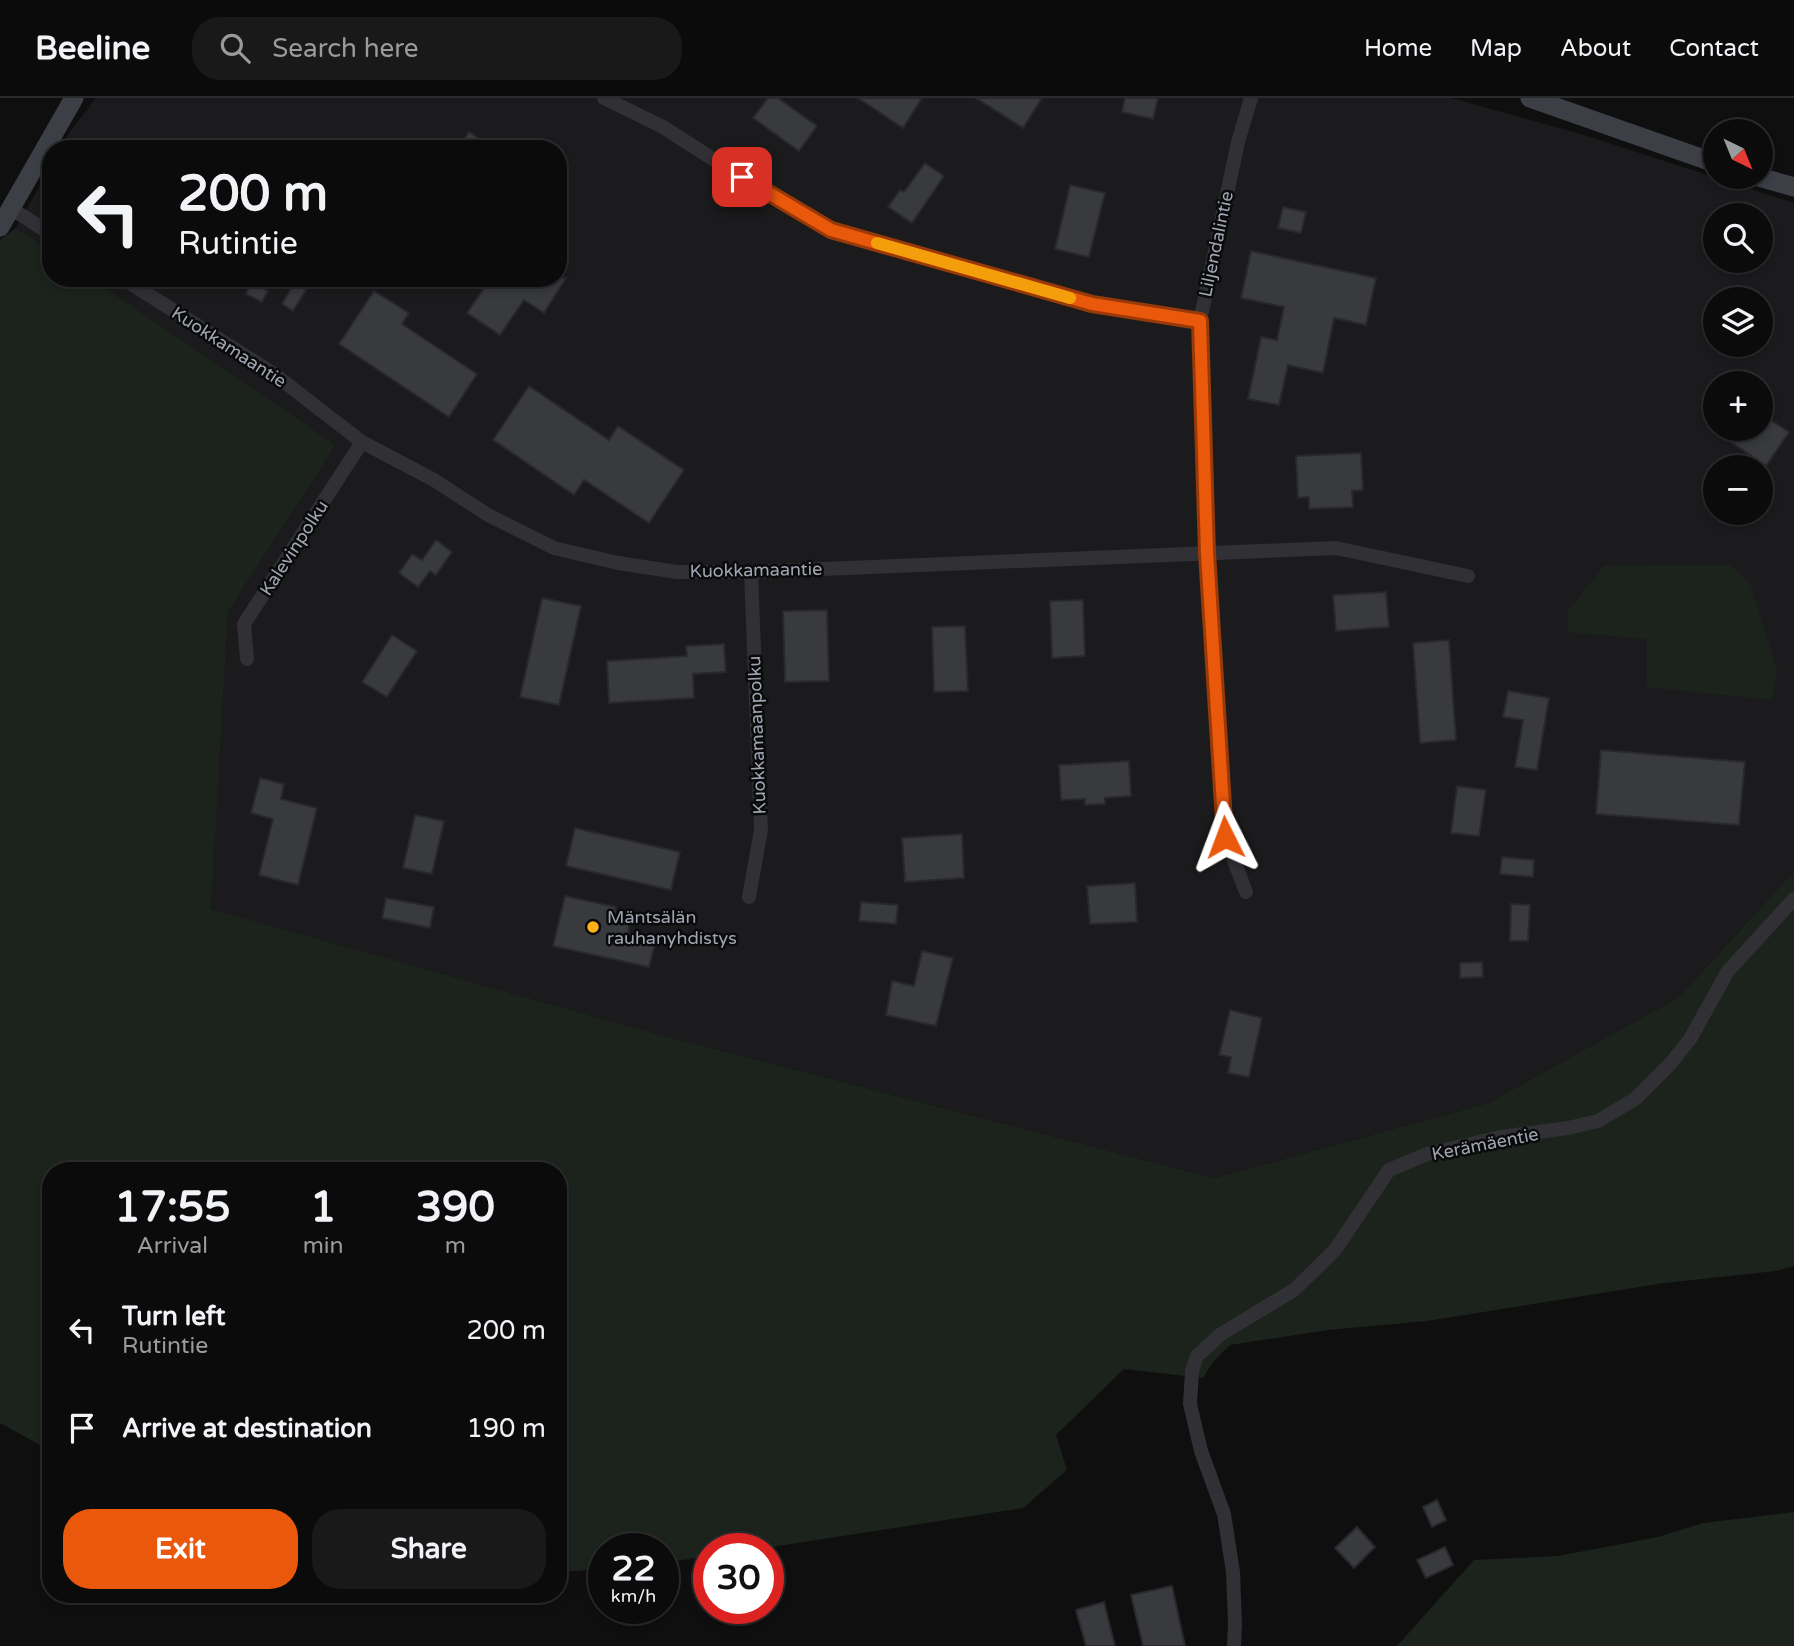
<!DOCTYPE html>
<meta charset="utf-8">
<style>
:root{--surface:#0b0b0c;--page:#19191a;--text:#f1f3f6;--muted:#9a9b9d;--line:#2b2b2d;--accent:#ea580c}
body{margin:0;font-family:"Varela Round",sans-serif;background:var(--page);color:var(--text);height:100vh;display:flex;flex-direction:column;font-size:26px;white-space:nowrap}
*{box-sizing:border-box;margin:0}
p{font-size:23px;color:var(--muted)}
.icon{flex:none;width:38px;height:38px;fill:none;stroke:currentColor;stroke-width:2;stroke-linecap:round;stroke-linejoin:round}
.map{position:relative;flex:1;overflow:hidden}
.panel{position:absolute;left:42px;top:1064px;width:525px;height:441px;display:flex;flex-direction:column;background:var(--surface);border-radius:28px;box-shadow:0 4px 10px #0003,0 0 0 2px var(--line)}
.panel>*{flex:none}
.guide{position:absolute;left:42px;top:42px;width:525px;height:147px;border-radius:28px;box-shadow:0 4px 10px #0003,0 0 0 2px var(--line);background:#0b0b0c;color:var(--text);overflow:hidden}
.needle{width:46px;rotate:137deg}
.controls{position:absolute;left:1703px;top:21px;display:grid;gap:14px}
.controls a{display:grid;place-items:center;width:70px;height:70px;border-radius:50%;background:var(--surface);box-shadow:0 4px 10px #0003,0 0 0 2px var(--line);font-size:35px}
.speed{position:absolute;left:588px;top:1435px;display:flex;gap:14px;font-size:35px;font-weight:700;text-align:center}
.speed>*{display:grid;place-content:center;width:91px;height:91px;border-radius:50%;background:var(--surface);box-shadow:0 4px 10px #0003,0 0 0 2px var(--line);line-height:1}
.speed small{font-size:18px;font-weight:400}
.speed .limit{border:10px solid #d22;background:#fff;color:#111}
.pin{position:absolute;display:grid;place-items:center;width:60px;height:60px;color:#fff;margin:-30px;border-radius:14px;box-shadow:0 4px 10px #0006}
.me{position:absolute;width:77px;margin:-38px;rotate:357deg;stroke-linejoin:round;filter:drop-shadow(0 0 5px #0008)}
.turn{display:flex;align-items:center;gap:24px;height:147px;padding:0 21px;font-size:32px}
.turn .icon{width:91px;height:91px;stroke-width:2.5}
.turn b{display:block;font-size:49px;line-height:60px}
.eta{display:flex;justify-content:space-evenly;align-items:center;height:119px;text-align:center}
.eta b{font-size:42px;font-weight:700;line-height:49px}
.action{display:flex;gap:14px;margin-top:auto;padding:14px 21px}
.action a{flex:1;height:80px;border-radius:28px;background:var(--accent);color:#fff;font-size:28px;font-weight:700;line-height:80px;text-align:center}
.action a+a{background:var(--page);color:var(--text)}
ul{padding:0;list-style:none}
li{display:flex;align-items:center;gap:21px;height:98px;padding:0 21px}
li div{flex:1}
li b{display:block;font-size:26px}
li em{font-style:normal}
header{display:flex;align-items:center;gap:42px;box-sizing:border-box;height:98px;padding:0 35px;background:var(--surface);border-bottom:2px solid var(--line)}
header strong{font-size:33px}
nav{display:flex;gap:38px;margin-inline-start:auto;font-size:24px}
.search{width:490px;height:63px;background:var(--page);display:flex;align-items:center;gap:18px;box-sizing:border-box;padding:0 24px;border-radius:28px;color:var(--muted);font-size:26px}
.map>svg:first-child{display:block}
.built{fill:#1b1b1d;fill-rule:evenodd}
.green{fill:#1b231c}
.building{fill:#383a3e;stroke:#29292c;stroke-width:2}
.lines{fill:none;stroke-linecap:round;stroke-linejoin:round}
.street{stroke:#303035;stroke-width:14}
.secondary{stroke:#3d3f46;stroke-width:19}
.route-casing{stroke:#983908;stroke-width:18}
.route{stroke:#ea580c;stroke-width:12}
.slow{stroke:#f59e0b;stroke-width:12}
.poi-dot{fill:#feb219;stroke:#0a0a0b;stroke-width:2.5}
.labels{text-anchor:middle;stroke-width:5;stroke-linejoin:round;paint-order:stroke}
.street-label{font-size:18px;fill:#9fa5b2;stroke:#0a0a0b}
.poi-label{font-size:18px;fill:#9fa5b2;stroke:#0a0a0b;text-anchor:start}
</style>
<header>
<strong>Beeline</strong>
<div class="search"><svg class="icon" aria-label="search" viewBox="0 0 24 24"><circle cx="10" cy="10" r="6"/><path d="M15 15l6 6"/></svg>Search here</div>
<nav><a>Home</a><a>Map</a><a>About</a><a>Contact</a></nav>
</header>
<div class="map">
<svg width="1794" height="1548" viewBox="0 0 1794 1548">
<rect width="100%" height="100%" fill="#0f0f10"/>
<!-- built -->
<path class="built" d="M 96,0 L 1451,0 L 1581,36 L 1794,105 L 1794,773 L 1679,899 L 1488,1005 L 1214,1080 L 650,934 L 210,811 L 228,514 L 336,347 L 91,180 L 558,180 L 558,51 L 60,51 L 69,35 ZM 1715,117 L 1760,117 L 1760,163 L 1715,163 ZM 1715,201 L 1760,201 L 1760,247 L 1715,247 ZM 1715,285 L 1760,285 L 1760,331 L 1715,331 ZM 1715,369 L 1760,369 L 1760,415 L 1715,415 Z
M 51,68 L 51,153 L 16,130 Z"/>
<!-- green -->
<path class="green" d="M 16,130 L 51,153 L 51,180 L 91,180 L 336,347 L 228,514 L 211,811 L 650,934 L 1214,1080 L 1488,1005 L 1679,899 L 1794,773 L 1794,1168 L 1776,1173 L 1664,1185 L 1427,1223 L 1328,1232 L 1230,1247 L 1213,1264 L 1203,1280 L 1124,1271 L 1056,1337 L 1067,1372 L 1023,1410 L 759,1451 L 709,1451 L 709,1458 L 663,1465 L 663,1451 L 604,1451 L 604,1471 L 558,1474 L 558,1073 L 51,1073 L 51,1353 L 0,1325 L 0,142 Z
M 1731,467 L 1750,485 L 1777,571 L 1772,602 L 1647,589 L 1647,541 L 1568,534 L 1567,514 L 1604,468 Z
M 1794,1414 L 1794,1548 L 1397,1548 L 1474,1462 L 1558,1458 L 1658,1439 L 1703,1425 Z"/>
<!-- building -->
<path class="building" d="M 768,0 L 778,0 L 817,28 L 799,53 L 753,20 Z
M 858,0 L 922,0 L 903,30 Z
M 976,0 L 1042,0 L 1023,30 Z
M 1125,0 L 1158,0 L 1153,21 L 1122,14 Z
M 469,34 L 495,51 L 458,51 Z
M 925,65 L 944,78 L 912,125 L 888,109 L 900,92 L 904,94 Z
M 1070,87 L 1105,95 L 1089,159 L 1055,151 Z
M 1283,109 L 1306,114 L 1301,135 L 1278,130 Z
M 1251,153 L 1376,180 L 1366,227 L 1334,220 L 1323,275 L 1288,267 L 1279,307 L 1248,301 L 1261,239 L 1277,242 L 1284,209 L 1241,200 Z
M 491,180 L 566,180 L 544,215 L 524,202 L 500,237 L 467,215 Z
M 251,184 L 268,193 L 262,204 L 246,196 Z
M 295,184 L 306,192 L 293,213 L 282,206 Z
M 374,193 L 409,215 L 402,226 L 477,276 L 449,319 L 339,246 Z
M 529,288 L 609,342 L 618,328 L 684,372 L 649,425 L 584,382 L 574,397 L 493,342 Z
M 1760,315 L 1789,334 L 1766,368 L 1731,344 L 1741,331 L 1760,331 Z
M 1361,355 L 1363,392 L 1352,393 L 1353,409 L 1309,411 L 1309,399 L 1298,400 L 1296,358 Z
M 436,442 L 452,454 L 436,477 L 430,473 L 418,489 L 399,475 L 412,456 L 422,462 Z
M 1386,494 L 1389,529 L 1336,533 L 1333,497 Z
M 542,500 L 581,508 L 559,607 L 520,599 Z
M 1083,502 L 1085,558 L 1052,560 L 1050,503 Z
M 827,512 L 829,583 L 785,584 L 783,513 Z
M 965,528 L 968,593 L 934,594 L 932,529 Z
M 392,537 L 417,553 L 387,599 L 362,584 Z
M 1449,542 L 1456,642 L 1420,645 L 1413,545 Z
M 724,546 L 726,574 L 693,576 L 694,600 L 609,605 L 607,563 L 687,558 L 686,548 Z
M 1508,593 L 1549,600 L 1537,672 L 1515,669 L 1523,622 L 1503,619 Z
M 1601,652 L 1745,664 L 1739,727 L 1596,716 Z
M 1129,663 L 1131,698 L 1105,700 L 1105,706 L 1085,707 L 1085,701 L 1061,702 L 1059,667 Z
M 260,680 L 284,686 L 281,701 L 317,710 L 298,787 L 259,777 L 273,721 L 251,715 Z
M 1457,688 L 1486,692 L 1479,738 L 1451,735 Z
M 415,717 L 444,723 L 432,776 L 403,770 Z
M 575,730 L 680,754 L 671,792 L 566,768 Z
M 962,736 L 964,780 L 905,784 L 902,740 Z
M 1502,759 L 1534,762 L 1533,779 L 1500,776 Z
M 1135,785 L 1137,824 L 1090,826 L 1087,788 Z
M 565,798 L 616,809 L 614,820 L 630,824 L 628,835 L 641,838 L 640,843 L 655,846 L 649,869 L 553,848 Z
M 386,800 L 434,809 L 430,830 L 382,820 Z
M 861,804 L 898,807 L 896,826 L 859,823 Z
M 1511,806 L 1530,807 L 1528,843 L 1510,843 Z
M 922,853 L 953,860 L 936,928 L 886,917 L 892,883 L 914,888 Z
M 1482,864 L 1483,879 L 1460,880 L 1460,865 Z
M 1230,912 L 1262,920 L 1249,979 L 1228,975 L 1231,959 L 1219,957 Z
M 1437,1402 L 1446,1422 L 1432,1429 L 1423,1409 Z
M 1357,1429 L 1375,1449 L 1354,1470 L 1335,1450 Z
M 1445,1449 L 1453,1467 L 1426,1480 L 1417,1462 Z
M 1172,1488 L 1185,1548 L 1143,1548 L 1131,1497 Z
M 1104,1504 L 1115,1548 L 1086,1548 L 1076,1512 Z"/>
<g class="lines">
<!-- street -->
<path class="street" d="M 604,0 L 663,29 L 761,92 L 831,132 L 1092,207 L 1200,223
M 12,111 L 51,136
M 122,180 L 274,276 L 362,344 L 434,382 L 488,417 L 554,450 L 618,465 L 677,474 L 751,474 L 1336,450 L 1468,478
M 247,561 L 244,526 L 362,344
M 1246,794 L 1225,739 L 1207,455 L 1200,223 L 1238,44 L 1251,0
M 749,799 L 761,732 L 751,474
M 1234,1548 L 1235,1526 L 1233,1474 L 1224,1416 L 1201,1353 L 1190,1306 L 1192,1273 L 1197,1258 L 1221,1236 L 1294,1192 L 1335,1152 L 1389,1072 L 1427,1056 L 1501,1039 L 1568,1030 L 1598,1023 L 1635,1001 L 1671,965 L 1690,941 L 1728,873 L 1794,801"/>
<!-- secondary -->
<path class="secondary" d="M 1530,0 L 1715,65
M 1759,79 L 1794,89
M 0,129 L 74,0"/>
</g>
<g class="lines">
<defs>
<path id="route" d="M 742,79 L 831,132 L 1092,206 L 1200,223 L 1207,455 L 1225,739"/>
</defs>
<!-- route casing -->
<use href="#route" class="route-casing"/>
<!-- route -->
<use href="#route" class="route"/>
<!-- slow -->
<path class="slow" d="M 877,145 L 1070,200"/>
</g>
<!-- markers -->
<circle class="poi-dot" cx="593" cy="829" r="7"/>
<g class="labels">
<!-- street labels -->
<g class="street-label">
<text transform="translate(1216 146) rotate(-78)" y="6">Liljendalintie</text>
<text transform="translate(229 249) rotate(33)" y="6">Kuokkamaantie</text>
<text transform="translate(294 450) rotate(-57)" y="6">Kalevinpolku</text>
<text transform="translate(756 472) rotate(-1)" y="6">Kuokkamaantie</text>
<text transform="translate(757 637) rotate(-92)" y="6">Kuokkamaanpolku</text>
<text transform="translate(1485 1046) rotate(-11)" y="6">Kerämäentie</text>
</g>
<!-- poi labels -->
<g class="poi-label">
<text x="607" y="825">Mäntsälän<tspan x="607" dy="21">rauhanyhdistys</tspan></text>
</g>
</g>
</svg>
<div class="controls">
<a><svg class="needle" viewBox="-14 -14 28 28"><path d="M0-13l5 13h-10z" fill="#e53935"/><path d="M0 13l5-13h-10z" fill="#9a9b9d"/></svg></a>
<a><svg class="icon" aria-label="search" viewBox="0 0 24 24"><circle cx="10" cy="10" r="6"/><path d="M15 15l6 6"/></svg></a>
<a><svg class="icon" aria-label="layers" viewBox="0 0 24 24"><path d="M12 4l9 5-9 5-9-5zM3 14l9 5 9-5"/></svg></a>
<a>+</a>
<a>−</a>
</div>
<div class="speed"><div>22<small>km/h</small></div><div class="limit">30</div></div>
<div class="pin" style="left:742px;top:79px;background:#d93025"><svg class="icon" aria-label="arrive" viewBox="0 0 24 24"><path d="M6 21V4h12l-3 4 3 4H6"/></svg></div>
<svg class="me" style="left:1225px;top:739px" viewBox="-20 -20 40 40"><path d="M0-17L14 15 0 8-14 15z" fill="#ea580c" stroke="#fff" stroke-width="4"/></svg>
<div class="guide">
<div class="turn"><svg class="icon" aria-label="left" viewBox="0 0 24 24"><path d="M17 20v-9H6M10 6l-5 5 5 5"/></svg><div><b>200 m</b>Rutintie</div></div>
</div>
<section class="panel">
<div class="eta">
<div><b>17:55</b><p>Arrival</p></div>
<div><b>1</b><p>min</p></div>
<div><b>390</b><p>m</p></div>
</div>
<ul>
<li><svg class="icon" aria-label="left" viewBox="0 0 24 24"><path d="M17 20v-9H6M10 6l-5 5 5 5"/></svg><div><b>Turn left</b><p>Rutintie</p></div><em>200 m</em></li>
<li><svg class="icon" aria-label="arrive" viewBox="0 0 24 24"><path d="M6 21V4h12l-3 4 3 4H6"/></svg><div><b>Arrive at destination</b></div><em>190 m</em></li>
</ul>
<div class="action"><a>Exit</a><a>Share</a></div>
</section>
</div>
